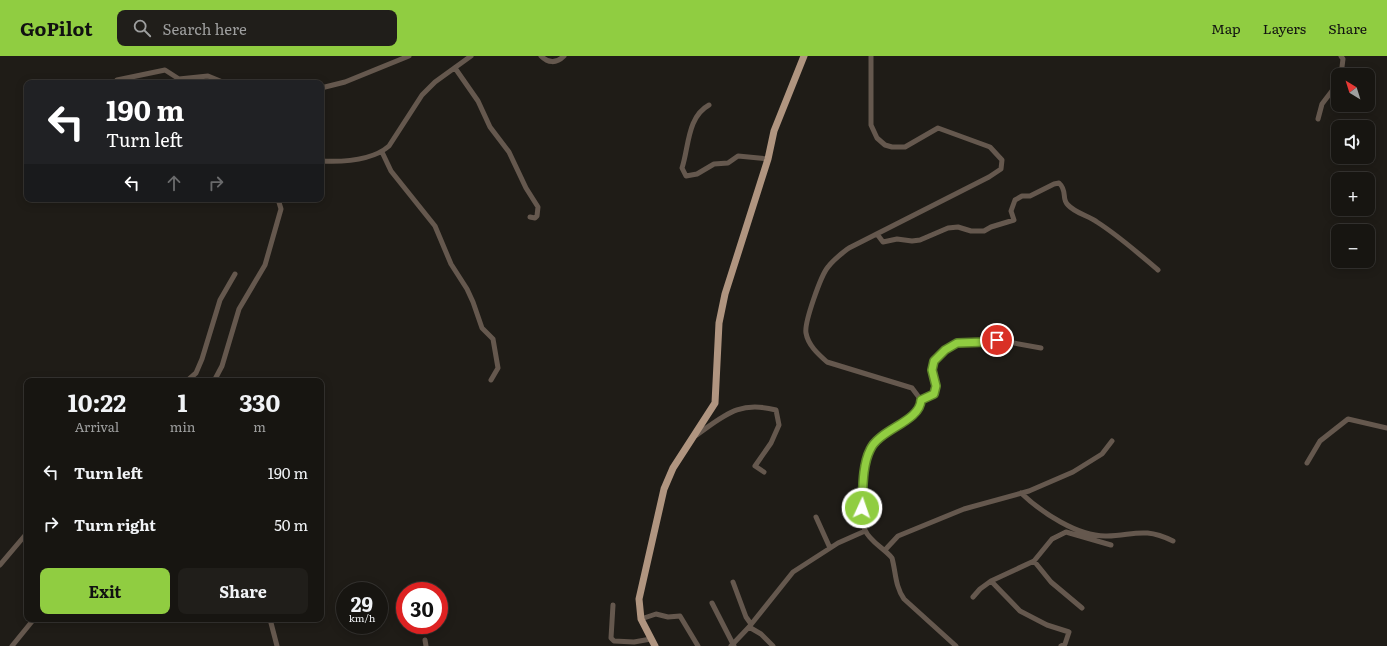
<!DOCTYPE html>
<meta charset="utf-8">
<style>
:root{--surface:#171511;--page:#201e1a;--text:#f1f3f6;--muted:#9e9f9f;--line:#363431;--accent:#90cd41}
body{margin:0;font-family:Literata,serif;background:var(--page);color:var(--text);height:100vh;display:flex;flex-direction:column;font-size:15px;white-space:nowrap}
*{box-sizing:border-box;margin:0}
p{font-size:13px;color:var(--muted)}
.icon{flex:none;width:22px;height:22px;fill:none;stroke:currentColor;stroke-width:2;stroke-linecap:round;stroke-linejoin:round}
.map{position:relative;flex:1;overflow:hidden}
.panel{position:absolute;left:24px;top:322px;width:300px;height:244px;display:flex;flex-direction:column;background:var(--surface);border-radius:8px;box-shadow:0 2px 10px #0003,0 0 0 1px var(--line)}
.panel>*{flex:none}
.guide{position:absolute;left:24px;top:24px;width:300px;height:122px;border-radius:8px;box-shadow:0 2px 10px #0003,0 0 0 1px var(--line);background:#202124;color:#fff;overflow:hidden}
.needle{width:26px;rotate:322deg}
.tools{position:absolute;left:1331px;top:12px;display:grid;gap:8px}
.tools a{display:grid;place-items:center;width:44px;height:44px;border-radius:8px;background:var(--surface);box-shadow:0 2px 10px #0003,0 0 0 1px var(--line);font-size:20px}
.speed{position:absolute;left:336px;top:526px;display:flex;gap:8px;font-size:20px;font-weight:700;text-align:center}
.speed>*{display:grid;place-content:center;width:52px;height:52px;border-radius:50%;background:var(--surface);box-shadow:0 2px 10px #0003,0 0 0 1px var(--line);line-height:1}
.speed small{font-size:10px;font-weight:400}
.speed .limit{border:6px solid #d22;background:#fff;color:#111}
.pin{position:absolute;display:grid;place-items:center;width:34px;height:34px;color:#fff;margin:-17px;border:2px solid #fff;border-radius:50%;box-shadow:0 1px 4px #0007}
.me{position:absolute;width:44px;margin:-22px;rotate:3deg;stroke-linejoin:round;filter:drop-shadow(0 0 3px #0008)}
.turn{display:flex;align-items:center;gap:14px;height:84px;padding:0 16px;font-size:18px}
.turn .icon{width:52px;height:52px;stroke-width:2.5}
.turn b{display:block;font-size:28px;line-height:34px}
.lanes{display:flex;align-items:center;height:38px;padding:0 16px;background:#0003;justify-content:center;gap:20px;direction:ltr}
.lanes .off{opacity:.35}
.eta{display:flex;justify-content:space-evenly;align-items:center;height:68px;text-align:center}
.eta b{font-size:24px;font-weight:700;line-height:28px}
.button{display:flex;gap:8px;margin-top:auto;padding:8px 16px}
.button a{flex:1;height:46px;border-radius:8px;background:var(--accent);color:#111;font-size:16px;font-weight:700;line-height:46px;text-align:center}
.button a+a{background:var(--page);color:var(--text)}
ul{padding:0;list-style:none}
li{display:flex;align-items:center;gap:12px;height:52px;padding:0 16px}
li div{flex:1}
li b{display:block;font-size:15px}
li em{font-style:normal}
header{display:flex;align-items:center;gap:24px;box-sizing:border-box;height:56px;padding:0 20px;background:var(--accent);color:#111}
header strong{font-size:19px}
nav{display:flex;gap:22px;margin-inline-start:auto;font-size:14px}
.search{width:280px;height:36px;background:var(--page);display:flex;align-items:center;gap:10px;box-sizing:border-box;padding:0 14px;border-radius:8px;color:var(--muted);font-size:15px}
.map>svg:first-child{display:block}
.lines{fill:none;stroke-linecap:round;stroke-linejoin:round}
.minor{stroke:#65584e;stroke-width:5}
.major{stroke:#b09580;stroke-width:7}
.route-casing{stroke:#5e852a;stroke-width:10}
.route{stroke:#90cd41;stroke-width:7}
</style>
<header>
<strong>GoPilot</strong>
<div class="search"><svg class="icon" aria-label="search" viewBox="0 0 24 24"><circle cx="10" cy="10" r="6"/><path d="M15 15l6 6"/></svg>Search here</div>
<nav><a>Map</a><a>Layers</a><a>Share</a></nav>
</header>
<div class="map">
<svg width="1387" height="590" viewBox="0 0 1387 590">
<rect width="100%" height="100%" fill="#1f1c17"/>
<g class="lines">
<!-- minor -->
<path class="minor" d="M 541,0 C 548,7 556,8 564,0
M 871,0 L 871,69 L 877,82 L 885,89 L 892,91 L 905,91 L 938,72 L 990,91 L 1002,104 L 1001,113 L 989,121 L 849,192 C 841,198 834,203 828,211 C 821,219 804,267 806,277 C 808,289 818,298 827,306 L 912,332 L 921,344 C 920,363 886,373 873,388 C 862,400 858,458 865,474 C 870,486 884,492 892,502 C 896,517 895,530 904,543 L 956,590
M 1341,0 L 1343,3 L 1341,19
M 455,12 L 478,45 L 490,71 L 509,96 L 526,132 L 538,151 L 537,160 L 535,162 L 530,161
M 117,24 L 165,14 L 179,23 L 208,20 L 225,27
M 321,32 L 345,26 L 409,0
M 709,49 C 687,61 689,91 682,112 L 686,120 L 697,118 L 714,108 L 728,107 L 738,100 L 768,103
M 1318,63 L 1322,48 L 1338,27
M 382,96 L 391,115 L 435,170 L 451,208 L 467,233 L 473,246 L 482,272 L 493,283 L 498,312 L 491,324
M 321,105 C 343,106 372,105 389,90 L 422,39 L 435,26 L 471,0
M 877,178 L 883,186 L 897,183 L 912,185 L 920,184 L 948,172 L 958,171 L 971,175 L 984,175 L 991,171 L 1014,164 L 1011,155 L 1015,144 L 1022,140 L 1030,140 L 1054,128 L 1059,127 C 1068,135 1061,143 1068,149 C 1075,157 1089,160 1097,166 C 1119,180 1138,197 1158,214
M 178,325 L 188,324 L 196,317 L 202,303 L 220,244 L 235,218
M 214,325 L 222,310 L 239,253 L 265,209 L 281,153 L 278,143
M 921,344 L 934,338 L 936,329 L 932,314 L 934,305 L 945,294 L 957,287 L 986,286 L 997,284 L 1041,292
M 695,380 C 724,360 738,344 776,354 L 779,369 L 771,387 L 755,410 L 764,416
M 1307,407 L 1320,385 L 1348,363 L 1387,372
M 1021,437 C 1041,456 1078,481 1107,480 C 1135,479 1144,471 1173,485
M 816,461 L 830,492
M 885,494 L 898,480 L 964,453 L 1029,435 L 1073,416 L 1102,398 L 1112,385
M 1034,505 L 1052,483 L 1066,476 L 1111,489
M 0,509 L 27,477
M 733,526 L 746,561 L 751,568
M 973,541 L 980,533 L 991,525
M 712,547 L 734,590
M 613,549 L 611,582 L 614,585 L 634,586 L 651,583
M 270,563 L 277,590
M 641,563 L 656,558 L 668,561 L 680,560 L 698,590
M 749,571 L 761,578 L 773,590
M 425,584 L 426,590
M 12,590 L 34,563
M 731,590 L 749,571 L 793,516 L 838,487 L 865,475
M 1061,590 L 1065,588 L 1069,576 L 1047,569 L 1020,555 L 991,525 L 1034,505 L 1051,526 L 1082,552"/>
<!-- major -->
<path class="major" d="M 655,590 L 641,563 L 639,543 L 664,433 L 673,412 L 715,347 L 719,267 L 725,238 L 768,103 L 774,75 L 804,0"/>
</g>
<g class="lines">
<defs>
<path id="route" d="M 862,452 C 863,434 862,410 870,394 C 879,373 920,366 921,344 L 934,338 L 936,330 L 932,314 L 934,305 L 945,294 L 957,287 L 986,286 L 997,284"/>
</defs>
<!-- route casing -->
<use href="#route" class="route-casing"/>
<!-- route -->
<use href="#route" class="route"/>
</g>
</svg>
<div class="tools">
<a><svg class="needle" viewBox="-14 -14 28 28"><path d="M0-13l5 13h-10z" fill="#e53935"/><path d="M0 13l5-13h-10z" fill="#9e9f9f"/></svg></a>
<a><svg class="icon" aria-label="sound" viewBox="0 0 24 24"><path d="M4 9h4l5-4v14l-5-4H4zM17 9q2 3 0 6"/></svg></a>
<a>+</a>
<a>−</a>
</div>
<div class="speed"><div>29<small>km/h</small></div><div class="limit">30</div></div>
<div class="pin" style="left:997px;top:284px;background:#d93025"><svg class="icon" aria-label="arrive" viewBox="0 0 24 24"><path d="M6 21V4h12l-3 4 3 4H6"/></svg></div>
<svg class="me" style="left:862px;top:452px" viewBox="-20 -20 40 40"><circle r="17" fill="#90cd41" stroke="#fff" stroke-width="3"/><path d="M0-11L8 9 0 5-8 9z" fill="#fff"/></svg>
<div class="guide">
<div class="turn"><svg class="icon" aria-label="left" viewBox="0 0 24 24"><path d="M17 20v-9H6M10 6l-5 5 5 5"/></svg><div><b>190 m</b>Turn left</div></div>
<div class="lanes"><svg class="icon" aria-label="left" viewBox="0 0 24 24"><path d="M17 20v-9H6M10 6l-5 5 5 5"/></svg><svg class="icon off" aria-label="ahead" viewBox="0 0 24 24"><path d="M12 20V5M6 11l6-6 6 6"/></svg><svg class="icon off" aria-label="right" viewBox="0 0 24 24"><path d="M7 20v-9h11M14 6l5 5-5 5"/></svg></div>
</div>
<section class="panel">
<div class="eta">
<div><b>10:22</b><p>Arrival</p></div>
<div><b>1</b><p>min</p></div>
<div><b>330</b><p>m</p></div>
</div>
<ul>
<li><svg class="icon" aria-label="left" viewBox="0 0 24 24"><path d="M17 20v-9H6M10 6l-5 5 5 5"/></svg><div><b>Turn left</b></div><em>190 m</em></li>
<li><svg class="icon" aria-label="right" viewBox="0 0 24 24"><path d="M7 20v-9h11M14 6l5 5-5 5"/></svg><div><b>Turn right</b></div><em>50 m</em></li>
</ul>
<div class="button"><a>Exit</a><a>Share</a></div>
</section>
</div>
